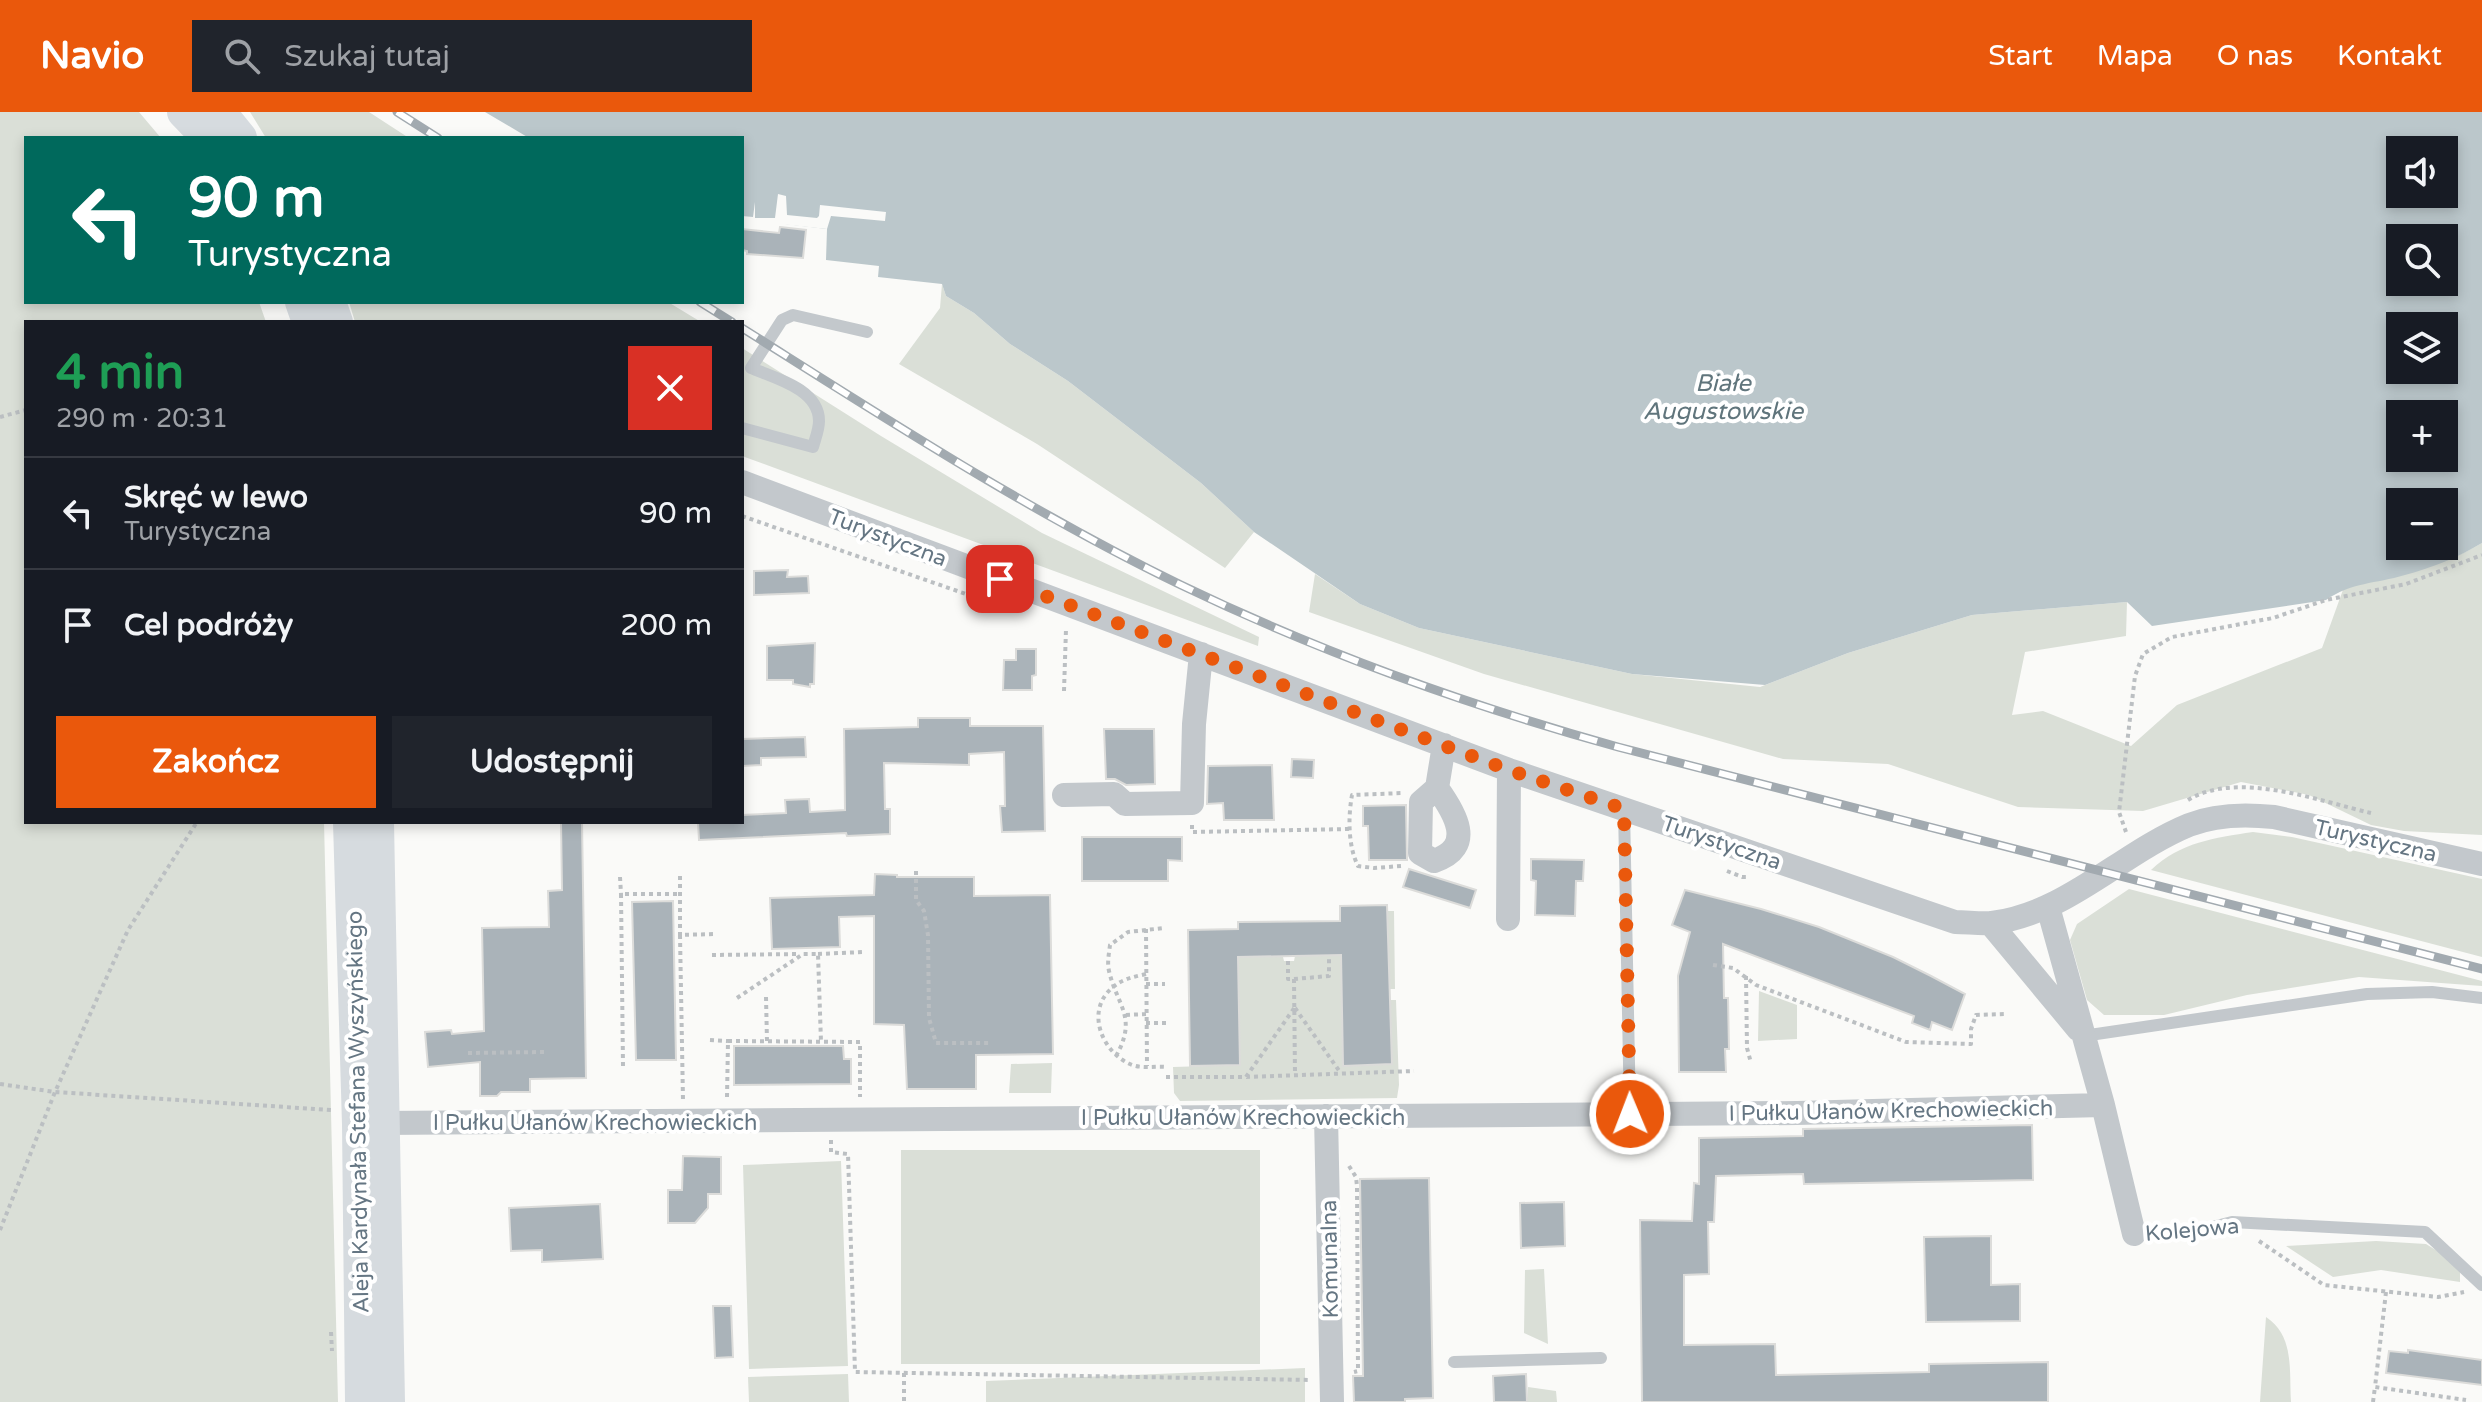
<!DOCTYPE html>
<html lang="pl">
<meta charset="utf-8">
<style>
:root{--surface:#171b24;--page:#20242c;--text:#f1f3f6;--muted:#9ea1a6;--line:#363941;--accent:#ea580c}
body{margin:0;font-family:"Varela Round",sans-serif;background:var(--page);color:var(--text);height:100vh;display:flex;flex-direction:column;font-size:30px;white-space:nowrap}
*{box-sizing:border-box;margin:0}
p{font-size:26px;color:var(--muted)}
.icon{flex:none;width:44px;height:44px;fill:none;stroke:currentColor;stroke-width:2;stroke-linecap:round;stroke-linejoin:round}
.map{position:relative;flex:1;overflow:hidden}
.panel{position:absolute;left:24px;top:208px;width:720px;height:504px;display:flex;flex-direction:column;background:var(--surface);border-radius:0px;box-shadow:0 4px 12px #0003}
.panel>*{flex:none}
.banner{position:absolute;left:24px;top:24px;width:720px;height:168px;border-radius:0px;box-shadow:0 4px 12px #0003;background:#00695c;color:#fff;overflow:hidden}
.fabs{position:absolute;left:2386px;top:24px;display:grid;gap:16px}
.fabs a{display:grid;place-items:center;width:72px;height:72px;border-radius:0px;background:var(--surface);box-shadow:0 4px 12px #0003;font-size:40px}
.pin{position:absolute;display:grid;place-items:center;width:68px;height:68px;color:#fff;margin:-34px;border-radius:16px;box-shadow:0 4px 12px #0006}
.me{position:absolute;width:88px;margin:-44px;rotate:359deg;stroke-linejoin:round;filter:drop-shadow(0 0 6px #0008)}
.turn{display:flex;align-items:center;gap:28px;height:168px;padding:0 32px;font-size:36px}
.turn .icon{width:104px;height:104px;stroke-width:2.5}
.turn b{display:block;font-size:56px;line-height:68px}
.round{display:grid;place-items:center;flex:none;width:84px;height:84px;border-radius:0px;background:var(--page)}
.headline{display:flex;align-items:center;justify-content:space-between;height:136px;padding:0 32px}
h1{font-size:48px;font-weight:700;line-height:60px;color:#1e9e55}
.button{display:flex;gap:16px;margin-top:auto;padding:16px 32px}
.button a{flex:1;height:92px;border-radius:0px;background:var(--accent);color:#fff;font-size:32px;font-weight:700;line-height:92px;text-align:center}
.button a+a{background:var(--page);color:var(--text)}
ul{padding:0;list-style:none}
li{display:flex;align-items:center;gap:24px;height:112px;padding:0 32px;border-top:2px solid var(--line)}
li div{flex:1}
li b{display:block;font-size:30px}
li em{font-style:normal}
header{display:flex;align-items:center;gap:48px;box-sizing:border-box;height:112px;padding:0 40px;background:var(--accent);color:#fff}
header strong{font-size:38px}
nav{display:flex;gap:44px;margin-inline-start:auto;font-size:28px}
.search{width:560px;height:72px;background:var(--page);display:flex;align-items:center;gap:20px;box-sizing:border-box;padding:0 28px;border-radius:0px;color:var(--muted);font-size:30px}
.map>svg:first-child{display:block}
.green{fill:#dadfd7}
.water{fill:#bbc7cb;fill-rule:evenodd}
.pier{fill:#fafaf8}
.building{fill:#aab3b9;stroke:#dcdcda;stroke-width:2}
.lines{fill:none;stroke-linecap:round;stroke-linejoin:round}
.path{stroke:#bbbfc2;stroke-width:4;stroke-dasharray:4 4;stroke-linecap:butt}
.service{stroke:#c3c8cc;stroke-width:12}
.minor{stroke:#c3c8cc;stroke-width:24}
.secondary{stroke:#d6dbdf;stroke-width:34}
.rail-casing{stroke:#a2aab0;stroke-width:9}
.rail{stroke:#fff;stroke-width:6;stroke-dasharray:18;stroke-linecap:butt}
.route{stroke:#ea580c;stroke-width:14;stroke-dasharray:0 25.2}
.labels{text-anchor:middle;stroke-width:8;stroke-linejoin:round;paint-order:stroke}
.street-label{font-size:22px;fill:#657683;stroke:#fff}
.water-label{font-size:24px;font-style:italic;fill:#60757c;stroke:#fff}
</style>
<header>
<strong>Navio</strong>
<div class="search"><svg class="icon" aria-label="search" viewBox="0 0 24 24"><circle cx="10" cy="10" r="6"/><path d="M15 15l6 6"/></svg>Szukaj tutaj</div>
<nav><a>Start</a><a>Mapa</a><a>O nas</a><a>Kontakt</a></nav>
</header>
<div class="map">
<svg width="2482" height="1290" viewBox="0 0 2482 1290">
<rect width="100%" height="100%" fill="#fafaf8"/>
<!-- green -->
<path class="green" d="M 0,0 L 139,0 L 161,26 L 26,26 L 26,190 L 259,190 L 266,210 L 26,210 L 26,710 L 324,710 L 338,1290 L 0,1290 Z
M 250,0 L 369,0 L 409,26 L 266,26 Z
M 942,172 L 946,184 L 974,201 L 1010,232 L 1068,269 L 1201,371 L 1254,420 L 1225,456 L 1037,332 L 899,252 L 940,196 Z
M 349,190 L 668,190 L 701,210 L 355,210 Z
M 742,236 L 881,324 L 1042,421 L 1259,525 L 1258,534 L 742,344 Z
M 2482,431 L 2482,723 L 2404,719 L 2371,713 L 2309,683 L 2241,670 L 2143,699 L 2018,695 L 1888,652 L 1783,647 L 1484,562 L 1309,500 L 1315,462 L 1360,492 L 1419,516 L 1632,562 L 1760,575 L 1848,541 L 1972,503 L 2127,490 L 2126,524 L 2025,540 L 2012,603 L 2043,599 L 2131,634 L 2177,593 L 2322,536 L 2344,475 C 2392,466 2439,456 2482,431 Z
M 2253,720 L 2292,725 L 2482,767 L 2482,845 L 2151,758 C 2181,730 2214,726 2253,720 Z
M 2129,777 L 2482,869 L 2482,874 L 2359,865 L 2247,883 L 2164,903 L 2104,903 L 2087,888 L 2070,828 L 2077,812 Z
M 1387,799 L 1394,799 L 1395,877 L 1389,877 Z
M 1341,843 L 1343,953 L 1391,952 L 1390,888 L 1396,888 L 1399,973 L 1397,986 L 1180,989 L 1174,981 L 1173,955 L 1240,953 L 1238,845 L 1283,845 L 1284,849 L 1294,849 L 1295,844 Z
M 1759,879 L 1797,893 L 1797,927 L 1758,929 Z
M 1052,951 L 1051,981 L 1009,981 L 1011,952 Z
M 901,1038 L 1260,1038 L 1260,1252 L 901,1252 Z
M 841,1049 L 848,1254 L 749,1257 L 743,1053 Z
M 2376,1129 L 2426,1132 L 2460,1153 L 2460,1170 L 2381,1158 L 2333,1165 L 2286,1134 Z
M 1544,1157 L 1548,1232 L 1524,1221 L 1525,1158 Z
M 2266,1205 C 2295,1224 2289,1260 2291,1290 L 2260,1290 Z
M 1305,1256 L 1305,1290 L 986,1290 L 986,1269 Z
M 848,1262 L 849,1290 L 749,1290 L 748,1265 Z
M 1528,1275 L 1556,1279 L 1557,1290 L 1527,1290 Z"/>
<!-- water -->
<path class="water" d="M 485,0 L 2482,0 L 2482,431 C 2459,445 2431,456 2405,463 C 2375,472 2352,470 2326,488 L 2152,514 L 2127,490 L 1972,503 L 1848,541 L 1765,573 L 1632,562 L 1419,516 L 1360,492 L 1254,420 L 1201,371 L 1068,269 L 1010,232 L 974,201 L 946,184 L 942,172 L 878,165 L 879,154 L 826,148 L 827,117 L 742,107 L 742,26 L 529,26 ZM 2400,38 L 2444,38 L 2444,82 L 2400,82 ZM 2400,126 L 2444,126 L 2444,170 L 2400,170 ZM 2400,214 L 2444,214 L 2444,258 L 2400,258 ZM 2400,302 L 2444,302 L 2444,346 L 2400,346 ZM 2400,390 L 2444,390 L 2444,434 L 2400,434 Z"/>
<!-- pier -->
<path class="pier" d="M 778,82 L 786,84 L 787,103 L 817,106 L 819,104 L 820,93 L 886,100 L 885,109 L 831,104 L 827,117 L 781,112 L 780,116 L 742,111 L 742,104 L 753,105 L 755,90 L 755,106 L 775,106 Z"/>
<!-- building -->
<path class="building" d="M 780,115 L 806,118 L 803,146 L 747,142 L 747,139 L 742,138 L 742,117 L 779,121 Z
M 788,458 L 787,465 L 808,464 L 809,481 L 754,483 L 754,459 Z
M 815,531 L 814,572 L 810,572 L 810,575 L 793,572 L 793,568 L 767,568 L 767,534 Z
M 1016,537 L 1036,537 L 1036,563 L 1032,564 L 1032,578 L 1003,578 L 1004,548 L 1016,548 Z
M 918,606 L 970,606 L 970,614 L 1043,614 L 1045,719 L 1002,720 L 1000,694 L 1005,694 L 1004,640 L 969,642 L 969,653 L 884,651 L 885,697 L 890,697 L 890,722 L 847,724 L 846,721 L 699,728 L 698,710 L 742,710 L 742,703 L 786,701 L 785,688 L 809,687 L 810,700 L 845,698 L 844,617 L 918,615 Z
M 1104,617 L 1154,617 L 1155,672 L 1126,673 L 1115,667 L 1106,667 Z
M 805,625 L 806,645 L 761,646 L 761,653 L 742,654 L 742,627 Z
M 1292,647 L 1314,648 L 1313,666 L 1291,665 Z
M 1272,653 L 1274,708 L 1224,708 L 1223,691 L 1207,692 L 1208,654 Z
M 1406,693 L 1407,748 L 1369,748 L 1368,714 L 1363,714 L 1363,694 Z
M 561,710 L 582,710 L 586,966 L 530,967 L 530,980 L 501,980 L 497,984 L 480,984 L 480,950 L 428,955 L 425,920 L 451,918 L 452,922 L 484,919 L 482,816 L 549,815 L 548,779 L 562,778 Z
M 1082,725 L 1182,725 L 1182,749 L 1168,748 L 1168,769 L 1082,769 Z
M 1531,747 L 1584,748 L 1583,769 L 1576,769 L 1575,804 L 1535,803 L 1536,769 L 1531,768 Z
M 1409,757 L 1476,778 L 1470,796 L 1403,775 Z
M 875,762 L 897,763 L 897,765 L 974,765 L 974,784 L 1050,783 L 1053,942 L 976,943 L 976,977 L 907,977 L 904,913 L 874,912 L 874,804 L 839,805 L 840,835 L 772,837 L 770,786 L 874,783 Z
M 1685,778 L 1761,797 L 1819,815 L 1893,845 L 1931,864 L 1965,882 L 1952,918 L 1932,910 L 1930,918 L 1912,911 L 1914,904 L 1723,832 L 1724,886 L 1728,886 L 1729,937 L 1725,937 L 1726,960 L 1679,960 L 1678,864 L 1690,820 L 1672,813 Z
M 673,789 L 676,948 L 636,948 L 632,790 Z
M 1387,793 L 1392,952 L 1343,954 L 1341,843 L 1238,845 L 1240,953 L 1190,954 L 1188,818 L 1238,817 L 1238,810 L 1340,809 L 1340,794 Z
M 734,934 L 843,934 L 844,947 L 851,947 L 851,972 L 734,973 Z
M 2032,1013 L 2033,1068 L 1804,1072 L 1803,1062 L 1716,1064 L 1714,1110 L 1708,1110 L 1709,1162 L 1684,1163 L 1684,1233 L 1775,1232 L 1776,1263 L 1929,1260 L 1929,1252 L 2048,1250 L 2048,1290 L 1642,1290 L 1640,1108 L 1692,1109 L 1694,1071 L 1699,1072 L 1699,1026 L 1803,1024 L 1803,1017 Z
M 683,1044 L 721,1045 L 721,1082 L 708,1082 L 708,1096 L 695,1111 L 668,1111 L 668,1078 L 682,1078 Z
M 1429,1066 L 1433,1286 L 1405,1287 L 1405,1290 L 1354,1290 L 1353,1264 L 1363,1264 L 1360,1067 Z
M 1564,1090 L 1565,1134 L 1521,1136 L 1520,1091 Z
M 600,1092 L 603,1147 L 542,1150 L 542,1138 L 511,1139 L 509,1096 Z
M 1991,1124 L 1991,1173 L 2020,1172 L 2020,1209 L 1926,1210 L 1924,1125 Z
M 713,1194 L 731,1194 L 733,1245 L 715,1246 Z
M 2408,1238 L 2482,1248 L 2482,1273 L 2386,1261 L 2389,1239 L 2408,1241 Z
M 1526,1262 L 1527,1290 L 1494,1290 L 1493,1264 Z"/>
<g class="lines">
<!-- path -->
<path class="path" d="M 0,305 L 26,298
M 742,404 L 1009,497
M 1064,579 L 1066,517
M 2188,688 C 2237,658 2319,689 2371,701
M 1192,713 L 1192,720 L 1351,717
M 2126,720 L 2119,700 L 2135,564 L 2143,542 L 2172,525 L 2273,506 L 2326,488 L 2406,472 L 2482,443
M 1401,754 L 1374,756 L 1358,754 C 1348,734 1348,705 1352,683 L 1403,681
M 916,759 L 916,788 L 924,799 L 928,823 L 929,906 L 936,931 L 990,931
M 1727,759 L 1742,765 L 1749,765
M 680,764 L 680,823 L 714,822
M 620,765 L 621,782
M 1146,817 L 1147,954
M 680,823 L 683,988
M 818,842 L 863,840
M 712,843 L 800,842
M 1288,849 L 1288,867 L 1294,867 L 1295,962
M 1713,853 L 1733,856 L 1756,873 L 1906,930 L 1971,932 L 1971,917 L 1976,903 L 2004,902
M 1146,862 C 1133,865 1122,867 1112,876 C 1085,899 1102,940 1130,952 C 1140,957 1155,954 1166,955
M 1746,864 L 1747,936 L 1751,951
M 1294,867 L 1329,864 L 1329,844
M 1146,872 L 1165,872
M 766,885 L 767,929
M 737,886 L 803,842 L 818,842 L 821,930
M 1295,896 L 1340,960
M 1126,903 L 1147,902
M 1146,911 L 1166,911
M 710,928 L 728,929
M 468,941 L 544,940
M 1116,944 C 1138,905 1117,894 1109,859 C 1107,850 1109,842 1110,833 L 1128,820 L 1164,816
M 623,954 L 621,782 L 680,782
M 1166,965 L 1246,965 L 1295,895
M 1246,965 L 1414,959
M 0,972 L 55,980 L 331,998
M 727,985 L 728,929 L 860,930 L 860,985
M 831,1028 L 831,1040 L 848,1042 L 855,1260 L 1311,1268
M 1349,1054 L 1356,1065 L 1357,1074 L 1358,1259 L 1354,1260
M 0,1118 L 55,980 L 128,818 L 197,710
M 2259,1129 L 2324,1173 L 2438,1185 L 2464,1180
M 2386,1180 L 2375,1275 L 2466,1288
M 331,1220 L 332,1239
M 904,1261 L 904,1290
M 2373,1290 L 2375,1275"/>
<!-- service -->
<path class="service" d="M 742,316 L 813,335 C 815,327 819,318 819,309 C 819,277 775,266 751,256 L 782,208 L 793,203 L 867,220
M 1624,697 L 1630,1002
M 2083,924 L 2367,882 L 2432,880 L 2482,886
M 2134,1122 L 2185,1122 L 2232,1110 L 2425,1120 L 2482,1173
M 1454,1250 L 1601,1246"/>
<!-- minor -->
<path class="minor" d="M 742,370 L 1509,658 L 1955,810 C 1967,810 1980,812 1992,811 C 2068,801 2121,741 2189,713 C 2216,702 2246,702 2274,705 L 2482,752
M 1437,676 C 1455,701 1476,735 1434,749 L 1420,741 L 1421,690 L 1437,676 L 1444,633
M 1064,683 L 1114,682 L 1125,692 L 1192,691 L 1194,612 L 1201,542
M 2048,795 L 2103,993 L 2134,1122
M 1508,807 L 1509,658
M 1990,811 L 2078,917
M 1326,1004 L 1332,1290
M 383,1011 L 1797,1001 L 2103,993"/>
<!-- secondary -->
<path class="secondary" d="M 184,0 L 209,26
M 219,0 L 240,26
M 302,190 L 309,210
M 329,190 L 336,210
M 350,710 L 359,1012 L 362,1290
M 377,710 L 388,1290"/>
<defs>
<path id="rail" d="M 397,0 L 438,26
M 700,190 L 732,210
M 742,216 C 885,306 1028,399 1181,473 C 1322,541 1467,593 1618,635 L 2482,857"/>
</defs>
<!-- rail casing -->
<use href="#rail" class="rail-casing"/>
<!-- rail -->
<use href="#rail" class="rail"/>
</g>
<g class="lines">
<!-- route -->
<path class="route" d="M 1000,467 L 1509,658 L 1624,697 L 1630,1002"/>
</g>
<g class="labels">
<!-- street labels -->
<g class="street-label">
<text transform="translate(888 425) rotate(21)" y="8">Turystyczna</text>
<text transform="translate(2376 728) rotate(13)" y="8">Turystyczna</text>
<text transform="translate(1722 730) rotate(19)" y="8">Turystyczna</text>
<text transform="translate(1891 998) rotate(-1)" y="8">I Pułku Ułanów Krechowieckich</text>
<text transform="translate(357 1000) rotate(-91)" y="8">Aleja Kardynała Stefana Wyszyńskiego</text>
<text x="1243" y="1013">I Pułku Ułanów Krechowieckich</text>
<text x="595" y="1018">I Pułku Ułanów Krechowieckich</text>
<text transform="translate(2192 1117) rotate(-5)" y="8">Kolejowa</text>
<text transform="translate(1329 1147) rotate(-91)" y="8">Komunalna</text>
</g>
<!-- water labels -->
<g class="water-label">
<text x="1723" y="279">Białe<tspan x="1723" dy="28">Augustowskie</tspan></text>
</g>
</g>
</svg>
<div class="fabs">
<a><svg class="icon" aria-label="sound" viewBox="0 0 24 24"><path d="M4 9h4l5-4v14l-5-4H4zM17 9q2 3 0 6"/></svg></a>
<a><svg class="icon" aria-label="search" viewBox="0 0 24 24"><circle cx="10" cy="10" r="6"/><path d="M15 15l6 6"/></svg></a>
<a><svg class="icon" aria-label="layers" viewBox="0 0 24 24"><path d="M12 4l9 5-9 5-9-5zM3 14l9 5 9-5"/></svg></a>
<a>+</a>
<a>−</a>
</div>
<div class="pin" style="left:1000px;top:467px;background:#d93025"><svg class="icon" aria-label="arrive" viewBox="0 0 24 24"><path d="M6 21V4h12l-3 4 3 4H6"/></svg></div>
<svg class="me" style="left:1630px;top:1002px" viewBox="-20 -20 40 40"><circle r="17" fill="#ea580c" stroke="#fff" stroke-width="3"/><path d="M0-11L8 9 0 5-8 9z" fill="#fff"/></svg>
<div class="banner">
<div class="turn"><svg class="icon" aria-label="left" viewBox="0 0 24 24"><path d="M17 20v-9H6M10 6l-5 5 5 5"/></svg><div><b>90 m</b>Turystyczna</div></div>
</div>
<section class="panel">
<div class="headline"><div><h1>4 min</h1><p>290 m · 20:31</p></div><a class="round" style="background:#d93025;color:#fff"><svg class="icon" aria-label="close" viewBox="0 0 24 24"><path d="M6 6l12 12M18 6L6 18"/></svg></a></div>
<ul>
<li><svg class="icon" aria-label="left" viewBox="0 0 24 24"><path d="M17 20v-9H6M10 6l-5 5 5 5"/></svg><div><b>Skręć w lewo</b><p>Turystyczna</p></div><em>90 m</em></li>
<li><svg class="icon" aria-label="arrive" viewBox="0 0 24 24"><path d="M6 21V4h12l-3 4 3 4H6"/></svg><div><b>Cel podróży</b></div><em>200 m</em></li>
</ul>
<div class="button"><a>Zakończ</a><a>Udostępnij</a></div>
</section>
</div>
